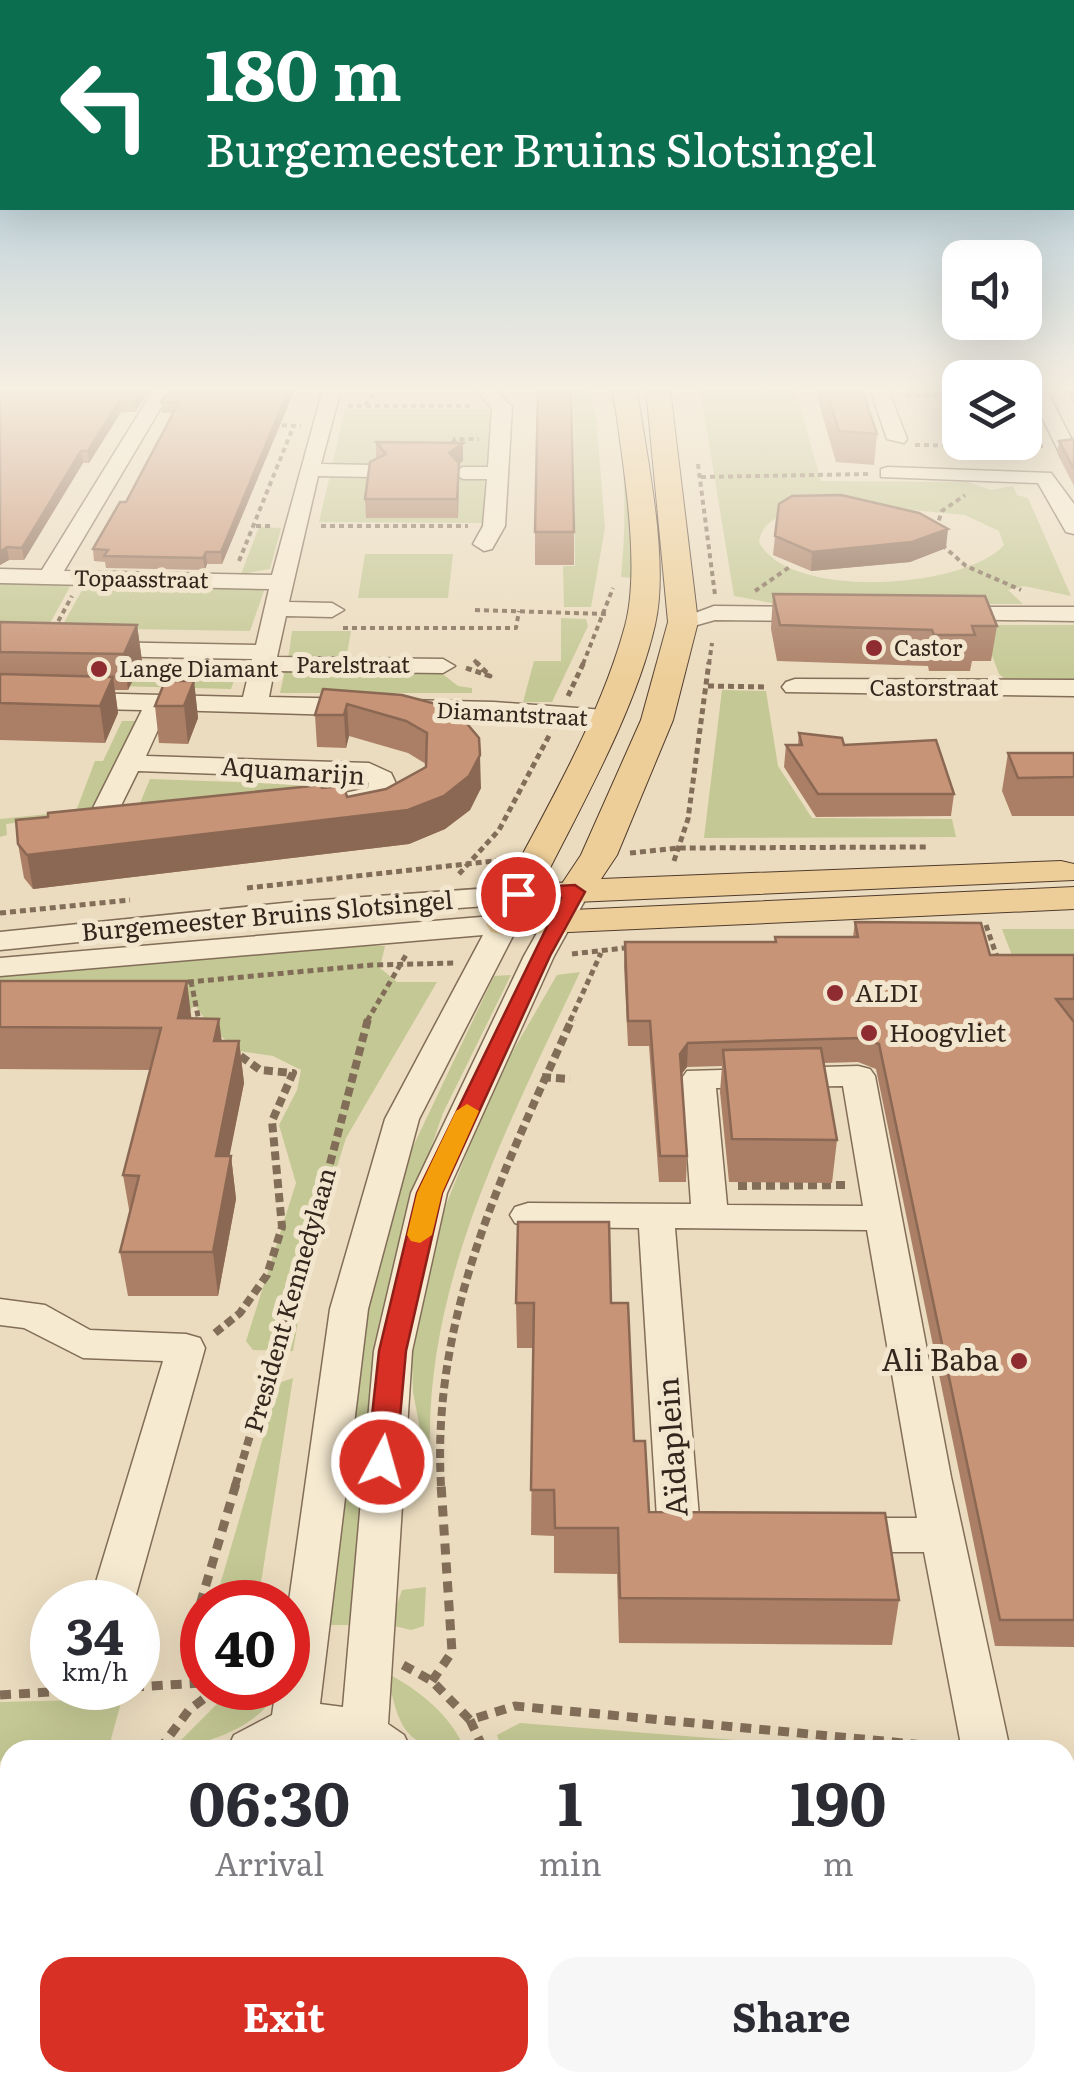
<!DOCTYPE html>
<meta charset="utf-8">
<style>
:root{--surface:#fff;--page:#f7f7f7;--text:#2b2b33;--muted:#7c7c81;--accent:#d93025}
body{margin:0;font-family:Literata,serif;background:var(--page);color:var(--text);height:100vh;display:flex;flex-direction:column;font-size:38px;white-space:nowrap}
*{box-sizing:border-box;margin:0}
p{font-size:32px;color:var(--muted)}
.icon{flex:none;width:55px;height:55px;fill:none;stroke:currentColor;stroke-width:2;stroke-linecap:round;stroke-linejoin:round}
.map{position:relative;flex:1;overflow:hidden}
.drawer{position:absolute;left:0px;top:1740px;width:1075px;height:352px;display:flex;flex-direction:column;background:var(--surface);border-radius:30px 30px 0 0;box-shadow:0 10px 40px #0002}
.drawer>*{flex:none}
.hud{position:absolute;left:0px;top:0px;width:1075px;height:210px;box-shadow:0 10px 40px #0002;background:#0b6e4f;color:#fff;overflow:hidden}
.fabs{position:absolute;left:942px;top:240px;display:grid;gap:20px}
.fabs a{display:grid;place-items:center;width:100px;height:100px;border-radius:20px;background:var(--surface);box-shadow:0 10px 40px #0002;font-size:50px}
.speed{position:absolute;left:30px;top:1580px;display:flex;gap:20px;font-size:50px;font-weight:700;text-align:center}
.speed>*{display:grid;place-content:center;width:130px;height:130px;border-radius:50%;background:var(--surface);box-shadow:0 10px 40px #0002;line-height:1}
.speed small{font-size:25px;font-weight:400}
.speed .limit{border:15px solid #d22;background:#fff;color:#111}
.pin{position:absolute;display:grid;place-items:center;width:85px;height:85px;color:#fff;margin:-42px;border:5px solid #fff;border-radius:50%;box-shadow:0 2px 10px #0007}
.me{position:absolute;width:110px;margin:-55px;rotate:6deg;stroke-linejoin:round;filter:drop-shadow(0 0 8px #0008)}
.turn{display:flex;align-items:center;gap:35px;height:210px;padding:0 40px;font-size:45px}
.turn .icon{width:130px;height:130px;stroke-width:2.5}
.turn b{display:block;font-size:70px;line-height:85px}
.eta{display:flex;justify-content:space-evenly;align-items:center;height:170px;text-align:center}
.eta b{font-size:60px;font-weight:700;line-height:70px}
.button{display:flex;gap:20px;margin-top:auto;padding:20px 40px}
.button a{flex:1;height:115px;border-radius:30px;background:var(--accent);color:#fff;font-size:40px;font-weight:700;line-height:115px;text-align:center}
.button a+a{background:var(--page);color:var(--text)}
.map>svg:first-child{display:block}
.green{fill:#c4c894;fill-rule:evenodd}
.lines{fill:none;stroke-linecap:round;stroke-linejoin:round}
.minor-casing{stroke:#826d58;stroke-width:3}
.major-casing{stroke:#503b2d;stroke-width:2}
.path-far3{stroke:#826d58;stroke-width:4;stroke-dasharray:5 4;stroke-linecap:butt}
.path-far2{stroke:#826d58;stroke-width:5;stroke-dasharray:6 4;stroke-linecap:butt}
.path-far1{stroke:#826d58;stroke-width:8;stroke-dasharray:9 5;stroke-linecap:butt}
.path{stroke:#826d58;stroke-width:9;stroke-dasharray:11 8;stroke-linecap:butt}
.minor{fill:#f6ead1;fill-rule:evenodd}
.major{fill:#edce98;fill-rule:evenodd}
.wall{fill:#ab7f66}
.shaded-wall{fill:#8b6853}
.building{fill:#c79477;stroke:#8b6853;stroke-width:2.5}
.route{fill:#d93025;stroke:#8d1f18;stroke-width:2.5}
.slow{fill:#f59e0b}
.poi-dot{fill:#8e2c31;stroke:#f3e6ce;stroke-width:4}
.labels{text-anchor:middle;stroke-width:10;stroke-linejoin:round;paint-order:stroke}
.far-street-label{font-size:22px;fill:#33261c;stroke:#f3e6ce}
.far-poi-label{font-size:22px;fill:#33261c;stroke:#f3e6ce;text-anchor:start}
.street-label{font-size:25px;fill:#33261c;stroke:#f3e6ce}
.poi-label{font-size:25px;fill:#33261c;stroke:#f3e6ce;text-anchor:start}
.near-poi-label{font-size:30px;fill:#33261c;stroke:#f3e6ce;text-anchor:end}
.near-street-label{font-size:30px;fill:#33261c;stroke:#f3e6ce}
</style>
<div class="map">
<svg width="1074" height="2091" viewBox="0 0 1074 2091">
<rect width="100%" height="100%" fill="#ebdcbf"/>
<!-- green -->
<path class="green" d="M 574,389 L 588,389 L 596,415 L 605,528 L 591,607 L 564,607 L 563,566 L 575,566 Z
M 606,389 L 619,389 L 630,479 L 634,578 L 621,577 C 626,528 627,459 614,411 C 612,403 608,397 606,389 Z
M 700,389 L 795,389 L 821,481 L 968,482 L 991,490 L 1013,486 L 1017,495 L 1028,498 L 1071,596 L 1024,586 L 1008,590 L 1023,604 L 777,604 L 734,596 ZM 860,505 L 965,515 L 999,531 L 1004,545 C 965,589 789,601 759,542 C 764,503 831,508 860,505 Z
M 345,409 L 495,409 L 491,471 L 332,466 Z
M 330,475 L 489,475 L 485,523 L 319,522 Z
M 259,527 L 281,528 L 270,569 L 241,574 Z
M 365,554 L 453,554 L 448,598 L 358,598 Z
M 0,581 L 72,583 L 48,627 L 0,626 Z
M 86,583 L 253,587 L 264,591 L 250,631 L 61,628 Z
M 561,618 L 586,619 L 588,626 L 552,702 L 523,702 L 534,661 L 561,661 Z
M 986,625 L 1074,625 L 1074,681 L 1007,681 L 999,674 L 982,629 Z
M 292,631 L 351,631 L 346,660 L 288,660 Z
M 203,662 L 240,663 L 231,689 L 0,683 L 0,677 L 195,682 Z
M 285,670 L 440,672 L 458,686 L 472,688 L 472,693 L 280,693 Z
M 722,690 L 766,691 L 778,766 L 812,818 L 952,819 L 956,837 L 704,838 Z
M 122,721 L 140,721 L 94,813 L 6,824 L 7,835 L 0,837 L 0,819 L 76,811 L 95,761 L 103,761 Z
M 150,779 L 343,786 L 138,808 Z
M 1002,929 L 1074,929 L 1074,973 L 1019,974 Z
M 353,945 L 385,946 L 380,968 L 397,982 L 437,982 L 346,1138 L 309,1256 L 293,1351 L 253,1350 L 246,1341 L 296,1183 L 279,1125 L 297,1090 L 301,1070 L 273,1056 L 239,1051 L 211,1028 L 195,1005 L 182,1018 L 0,1018 L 0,976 L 75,965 Z
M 580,972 C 510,1122 426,1278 430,1449 L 424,1450 L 413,1392 L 411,1324 L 446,1205 L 495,1082 L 557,975 Z
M 511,975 L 443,1113 L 410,1208 L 356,1625 L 325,1625 L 360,1322 L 401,1172 L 494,976 Z
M 293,1378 L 258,1602 L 215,1602 L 279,1383 Z
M 426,1587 L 424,1626 L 411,1630 L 390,1625 L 402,1590 Z
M 387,1673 C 423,1693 448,1713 466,1750 C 404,1750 399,1728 387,1673 Z
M 247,1688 L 279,1688 C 260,1727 211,1742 171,1750 L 220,1701 Z
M 122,1699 L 108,1750 L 10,1750 L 10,1760 L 0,1761 L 0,1702 Z
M 520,1723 L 864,1750 L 502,1750 L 497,1735 Z
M 0,1917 L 10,1917 L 10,2082 L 98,2083 L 98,2091 L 0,2091 Z"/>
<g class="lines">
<defs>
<path id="minor" d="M 154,389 L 172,389 L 64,571 L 272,575 L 323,389 L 341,389 L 321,464 L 373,465 L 383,471 L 373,477 L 318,476 L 289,602 L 332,603 L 344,610 L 332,617 L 286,616 L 277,657 L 443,659 L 455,666 L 443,673 L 274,671 L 269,697 L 494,702 L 605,710 L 618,718 L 614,723 L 167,710 L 146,756 L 369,763 L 391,773 L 398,788 C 384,806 352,813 330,808 L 326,802 L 330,796 L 368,788 L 369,783 L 363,779 L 138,771 L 107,834 L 87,834 L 83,828 L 142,710 L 0,707 L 0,691 L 243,697 L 252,659 L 99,656 L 87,649 L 99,642 L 256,645 L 269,589 L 0,583 L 0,569 L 42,570 Z
M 482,389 L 495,389 L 512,407 L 505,526 L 492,549 L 484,551 L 473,544 L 483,526 L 487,479 L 463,479 L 453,473 L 463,467 L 488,467 L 492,408 L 479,393 Z
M 870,389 L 888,389 L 907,439 L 904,443 L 887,439 Z
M 1028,389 L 1046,389 L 1074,444 L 1072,450 L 1058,450 Z
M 888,467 L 1051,473 L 1074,504 L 1074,534 L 1066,532 L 1038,483 L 881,477 L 881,469 Z
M 714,606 L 812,607 L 824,614 L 812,621 L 715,620 L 683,629 L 671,622 Z
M 951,607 L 1074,607 L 1074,621 L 943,619 L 943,609 Z
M 795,679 L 1074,680 L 1074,696 L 786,692 L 782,687 L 786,682 Z
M 575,882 L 590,891 L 554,956 L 447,1193 L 412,1351 L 388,1724 L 404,1735 L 411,1750 L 350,1750 L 319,1744 L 291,1750 L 227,1750 L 234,1735 L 272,1715 L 276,1688 L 288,1688 L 288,1608 L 330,1309 L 385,1119 L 483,935 L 0,976 L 0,958 L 504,915 L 519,924 L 419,1119 L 368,1309 L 320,1704 L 343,1707 L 374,1351 L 411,1193 L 524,956 L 555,901 L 294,920 L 0,950 L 0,932 L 294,902 Z
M 858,1066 L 870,1069 L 875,1076 L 951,1477 L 1010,1750 L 962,1750 L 924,1552 L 846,1552 L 831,1547 L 825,1535 L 831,1523 L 846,1518 L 917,1518 L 867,1230 L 675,1228 L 699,1517 L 717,1522 L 723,1534 L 717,1546 L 702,1551 L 664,1546 L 658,1534 L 639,1228 L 528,1227 L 515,1223 L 510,1215 L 515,1207 L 528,1203 L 691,1204 L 682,1078 L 687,1071 ZM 843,1086 L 863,1206 L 727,1205 L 716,1088 Z
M 0,1299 L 45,1305 L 90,1330 L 186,1334 L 200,1338 L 205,1348 L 134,1602 L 90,1602 L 163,1361 L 83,1358 L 24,1328 L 0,1325 Z
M 1065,1772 L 1074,1772 L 1074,1850 L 1065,1850 Z
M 0,1778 L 10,1778 L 10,1822 L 0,1822 Z
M 222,2082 L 276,2082 L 276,2091 L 222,2091 Z
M 284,2082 L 338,2082 L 337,2091 L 283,2091 Z
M 709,2082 L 763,2082 L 763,2091 L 709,2091 Z"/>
<path id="major" d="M 613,389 L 637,389 C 646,455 670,561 655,625 C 634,718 570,825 528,912 L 1074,887 L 1074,909 L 504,935 L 491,932 L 486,924 C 534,828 597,729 625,626 C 642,564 621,454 613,389 Z
M 646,389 L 670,389 L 698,622 L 673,720 L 617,855 L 601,879 L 1061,861 L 1074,864 L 1074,880 L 575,902 L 562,899 L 557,891 L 581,855 L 641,720 L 668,622 Z"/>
</defs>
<!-- minor casing -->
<use href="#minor" class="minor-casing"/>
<!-- major casing -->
<use href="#major" class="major-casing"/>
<!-- path-far3 -->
<path class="path-far3" d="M 950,389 L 960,415
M 906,395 L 960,395
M 365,405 L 375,392
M 348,406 L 471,406
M 273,425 L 301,426
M 453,443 L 455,439 L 479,439
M 915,445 L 1043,446
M 698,464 L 715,595
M 701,477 L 869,474
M 256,526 L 273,526
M 321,526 L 468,526
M 936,529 L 942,511 L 965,495
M 942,545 L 966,566 L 1021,590
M 239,561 L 294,425
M 755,591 L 791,566
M 475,610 L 606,614
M 343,628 L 516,628 L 519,611
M 54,629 L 72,596
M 474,660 L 478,664
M 583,664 L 613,588
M 709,664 L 712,643"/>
<!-- path-far2 -->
<path class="path-far2" d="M 466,668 L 490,676 L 476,662
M 708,686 L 768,687
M 568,696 L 584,662
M 630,853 L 679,848 L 928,847
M 674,861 L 688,819 L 709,662
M 459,874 L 499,830 L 550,734
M 247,888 L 503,860
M 0,913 L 130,900
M 986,925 L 998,960
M 572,954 L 624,948
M 191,981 L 199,1021
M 178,983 L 372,965 L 455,963
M 367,1021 L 406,955
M 570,1021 L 601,953"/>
<!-- path-far1 -->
<path class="path-far1" d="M 198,1019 L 199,1023
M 542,1077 L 570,1079
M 738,1186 L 846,1185
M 215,1333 L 240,1313 L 267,1275 L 282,1227 L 272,1121 L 293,1073 L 260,1070 L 235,1052
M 235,1486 L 326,1179 L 368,1019
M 441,1486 C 431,1316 504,1170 572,1019"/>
<!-- path -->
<path class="path" d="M 202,1639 L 194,1625 L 236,1484
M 403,1665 L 432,1681 L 470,1720 L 515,1706 L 946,1747
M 432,1681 L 452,1652 L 441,1484
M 0,1695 L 202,1683
M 470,1720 L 484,1750
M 159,1750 L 189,1710 L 218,1688
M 1065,1874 L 1074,1874
M 0,1895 L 10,1895
M 1065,2054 L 1074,2054
M 132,2082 L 132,2091
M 486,2082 L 486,2091
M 976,2082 L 978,2091
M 425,2091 L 426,2082"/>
<!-- minor -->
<use href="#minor" class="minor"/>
<!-- major -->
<use href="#major" class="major"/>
</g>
<!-- wall -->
<path class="wall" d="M 0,389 L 151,389 L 135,412 L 121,412 L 89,463 L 83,463 L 24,560 L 9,560 L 0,565 Z
M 169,389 L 295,389 L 222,564 L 207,564 L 205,570 L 106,568 L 105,562 L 94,561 L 93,549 L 126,502 L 173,413 L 162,413 L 161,402 Z
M 815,389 L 862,389 L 877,434 L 874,465 L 836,462 Z
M 1065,389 L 1074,389 L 1074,405 Z
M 1074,439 L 1074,486 L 1057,453 L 1059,441 Z
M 376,442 L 463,461 L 459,464 L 458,518 L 366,518 L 365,499 L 376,459 Z
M 535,532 L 574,532 L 574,565 L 535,565 Z
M 775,536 L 946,548 L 910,562 L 811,571 L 773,555 Z
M 773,594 L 997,626 L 991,661 L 972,661 L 970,671 L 929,671 L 928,666 L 777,661 L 771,629 Z
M 0,622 L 137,625 L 142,661 L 128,690 L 115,690 L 118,713 L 105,743 L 0,740 Z
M 194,681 L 198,718 L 188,744 L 159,743 L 155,706 Z
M 323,689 L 402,695 L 481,788 L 470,810 L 445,829 L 409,844 L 33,889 L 24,878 L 18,844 L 322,788 L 347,797 L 386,789 L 426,767 L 426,764 L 408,753 L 349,736 L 346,748 L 317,747 L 315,715 Z
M 799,733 L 844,745 L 954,794 L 951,816 L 816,817 L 784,767 L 786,745 L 798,745 Z
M 1008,753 L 1074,753 L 1074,816 L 1012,816 L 1002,791 Z
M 855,922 L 990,955 L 1074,955 L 1074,1647 L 995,1646 L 876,1069 L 858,1062 L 823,1063 L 837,1140 L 832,1183 L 729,1182 L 720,1092 L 722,1066 L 687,1067 L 681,1075 L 687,1156 L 686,1182 L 659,1182 L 649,1046 L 628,1046 L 624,966 L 625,942 L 775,942 L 775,937 L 853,937 Z
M 0,981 L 191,1018 L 222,1041 L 239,1041 L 244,1083 L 229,1156 L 231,1156 L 236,1199 L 218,1296 L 128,1296 L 120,1252 L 130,1215 L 123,1175 L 150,1070 L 0,1069 Z
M 516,1303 L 611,1303 L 634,1441 L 649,1512 L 899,1600 L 892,1645 L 619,1643 L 617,1574 L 554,1573 L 554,1536 L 531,1535 L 533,1348 L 517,1348 Z
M 1065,1883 L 1074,1883 L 1074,2024 L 1065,2024 Z"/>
<!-- shaded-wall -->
<path class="shaded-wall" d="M 143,389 L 151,389 L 135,412 L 134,401 Z
M 289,389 L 295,389 L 222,564 L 221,552 Z
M 119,401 L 121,412 L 89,463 L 88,451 Z
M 463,443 L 463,461 L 459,464 L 458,518 L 457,499 L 449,453 Z
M 81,451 L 83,463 L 24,560 L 22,548 Z
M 948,529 L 946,548 L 910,562 L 811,571 L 812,552 Z
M 7,547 L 9,560 L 0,565 L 0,552 Z
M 206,552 L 207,564 L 205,570 L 203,558 Z
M 137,625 L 142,661 L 128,690 L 124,654 Z
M 113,677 L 118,713 L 105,743 L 100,706 Z
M 194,681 L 198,718 L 188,744 L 184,706 Z
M 347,704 L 349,736 L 346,748 L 344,715 Z
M 480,755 L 481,788 L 470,810 L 445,829 L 409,844 L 33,889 L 27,855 L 444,796 Z
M 187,981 L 192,1023 L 178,1018 Z
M 219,1019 L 224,1060 L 214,1041 Z
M 239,1041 L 244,1083 L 221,1199 L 216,1156 Z
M 688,1043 L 687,1067 L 678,1078 L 680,1054 Z
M 231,1156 L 236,1199 L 218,1296 L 213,1252 Z
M 30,2082 L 39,2082 L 41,2091 L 29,2091 Z"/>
<!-- building -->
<path class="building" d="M 0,389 L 143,389 L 134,401 L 119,401 L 88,451 L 81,451 L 22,548 L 7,547 L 0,552 Z
M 169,389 L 289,389 L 221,552 L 206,552 L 203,558 L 104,556 L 108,550 L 93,549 L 120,502 L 126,502 L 179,402 L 161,402 Z
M 538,389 L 571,389 L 574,532 L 535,532 Z
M 826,389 L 862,389 L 877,434 L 839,431 Z
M 1074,439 L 1074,469 L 1059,441 Z
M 376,442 L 463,443 L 449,453 L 459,463 L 457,499 L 365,499 L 370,462 L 386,454 Z
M 841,495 L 919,513 L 948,529 L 912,542 L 812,552 L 775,536 L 779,504 L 792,496 Z
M 773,594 L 985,596 L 997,626 L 972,626 L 975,635 L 934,635 L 932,630 L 780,625 Z
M 0,622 L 137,625 L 124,654 L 0,652 Z
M 0,674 L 113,677 L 100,706 L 0,703 Z
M 165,681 L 194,681 L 184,706 L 155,706 Z
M 323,689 L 402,695 L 436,704 L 463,719 L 479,738 L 480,755 L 469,776 L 444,796 L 408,810 L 27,855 L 18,844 L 16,820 L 48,817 L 48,813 L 321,785 L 322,788 L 344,786 L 347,797 L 386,789 L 426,767 L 427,733 L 406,721 L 347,704 L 344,715 L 315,715 Z
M 799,733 L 842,738 L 844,745 L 936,740 L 954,794 L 818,794 L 786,745 L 802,745 Z
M 1008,753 L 1074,753 L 1074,777 L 1018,778 Z
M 855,922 L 981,923 L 990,955 L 1074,955 L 1074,999 L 1056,999 L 1074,1022 L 1074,1620 L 1000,1620 L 879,1044 L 861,1038 L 688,1043 L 680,1054 L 687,1156 L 660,1156 L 650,1021 L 628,1021 L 625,942 L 776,942 L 775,937 L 858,937 Z
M 0,981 L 187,981 L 178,1018 L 219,1019 L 214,1041 L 239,1041 L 216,1156 L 231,1156 L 213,1252 L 120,1252 L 139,1176 L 123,1175 L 161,1028 L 0,1027 Z
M 821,1048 L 837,1140 L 732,1139 L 723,1050 Z
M 518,1222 L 609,1222 L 611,1303 L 628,1303 L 634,1441 L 645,1441 L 649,1512 L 885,1513 L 899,1600 L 620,1598 L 618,1528 L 555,1528 L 554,1490 L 531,1490 L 534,1303 L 516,1303 Z
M 1065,1883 L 1074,1883 L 1074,2008 L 1065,2008 Z
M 0,2065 L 10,2065 L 10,2082 L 30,2082 L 29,2091 L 0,2091 Z
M 516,2082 L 583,2082 L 583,2091 L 515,2091 Z
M 667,2082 L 703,2082 L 704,2091 L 667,2091 Z"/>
<!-- sky -->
<linearGradient id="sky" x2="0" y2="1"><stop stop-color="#8cb8d3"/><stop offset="0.57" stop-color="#f6efe2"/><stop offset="1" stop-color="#f6efe2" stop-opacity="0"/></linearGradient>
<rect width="1074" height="682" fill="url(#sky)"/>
<!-- route -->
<path class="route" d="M 575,885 L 585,892 L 550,956 L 442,1193 L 406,1351 L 396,1462 L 392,1469 L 371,1469 L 367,1462 L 379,1351 L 417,1193 L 561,898 L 518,900 L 508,894 L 518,888 Z"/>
<!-- slow -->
<path class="slow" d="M 467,1104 L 479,1111 L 442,1193 L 432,1235 L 420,1243 L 411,1241 L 407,1235 L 417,1193 L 456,1111 Z"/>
<!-- markers -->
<g class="poi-dot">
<circle cx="874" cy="648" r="10"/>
<circle cx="99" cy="669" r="10"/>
<circle cx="835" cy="993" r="10"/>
<circle cx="869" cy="1033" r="10"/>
<circle cx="1019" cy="1361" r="10"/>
</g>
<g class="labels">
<!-- far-street labels -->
<g class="far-street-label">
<text transform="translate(141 579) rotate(1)" y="8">Topaasstraat</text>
<text x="353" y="673">Parelstraat</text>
<text x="934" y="696">Castorstraat</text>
<text transform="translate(512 714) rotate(3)" y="8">Diamantstraat</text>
</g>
<!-- far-poi labels -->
<g class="far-poi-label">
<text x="894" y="656">Castor</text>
<text x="119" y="677">Lange Diamant</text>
</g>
<!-- street labels -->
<g class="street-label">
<text transform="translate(293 771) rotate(4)" y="9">Aquamarijn</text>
<text transform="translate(267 916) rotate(-5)" y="9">Burgemeester Bruins Slotsingel</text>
<text transform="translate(290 1300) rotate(-74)" y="9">President Kennedylaan</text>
</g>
<!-- poi labels -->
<g class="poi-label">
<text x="855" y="1002">ALDI</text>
<text x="889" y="1042">Hoogvliet</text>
</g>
<!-- near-poi labels -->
<g class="near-poi-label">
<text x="999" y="1371">Ali Baba</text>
</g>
<!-- near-street labels -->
<g class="near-street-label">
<text transform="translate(673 1447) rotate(-94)" y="10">Aïdaplein</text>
</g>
</g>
</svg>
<div class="fabs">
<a><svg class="icon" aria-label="sound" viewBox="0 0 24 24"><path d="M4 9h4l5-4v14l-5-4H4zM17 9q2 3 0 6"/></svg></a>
<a><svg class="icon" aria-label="layers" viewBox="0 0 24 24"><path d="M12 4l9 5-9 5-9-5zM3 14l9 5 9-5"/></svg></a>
</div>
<div class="speed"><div>34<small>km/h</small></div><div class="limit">40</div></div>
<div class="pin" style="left:518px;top:894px;background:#d93025"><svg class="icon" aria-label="arrive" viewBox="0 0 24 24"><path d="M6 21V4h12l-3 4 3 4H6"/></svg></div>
<svg class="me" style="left:382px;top:1462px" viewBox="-20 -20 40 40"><circle r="17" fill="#d93025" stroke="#fff" stroke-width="3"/><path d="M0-11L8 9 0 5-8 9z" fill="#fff"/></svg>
<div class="hud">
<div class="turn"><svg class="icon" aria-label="left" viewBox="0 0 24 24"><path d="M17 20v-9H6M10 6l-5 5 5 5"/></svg><div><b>180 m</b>Burgemeester Bruins Slotsingel</div></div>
</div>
<section class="drawer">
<div class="eta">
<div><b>06:30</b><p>Arrival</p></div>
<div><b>1</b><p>min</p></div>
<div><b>190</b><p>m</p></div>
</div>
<div class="button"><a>Exit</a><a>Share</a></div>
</section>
</div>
